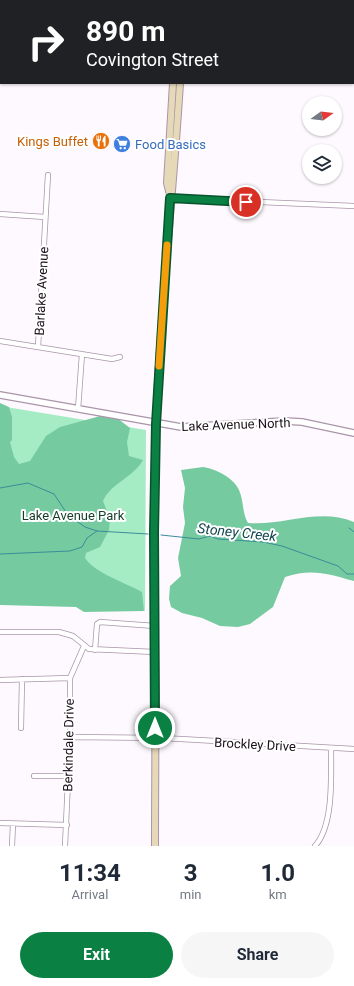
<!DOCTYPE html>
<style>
:root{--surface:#fff;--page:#f6f6f7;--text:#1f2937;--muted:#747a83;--accent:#0b8043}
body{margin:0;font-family:Roboto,sans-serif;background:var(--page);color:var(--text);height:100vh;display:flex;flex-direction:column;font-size:15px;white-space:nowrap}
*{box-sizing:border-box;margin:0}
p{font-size:13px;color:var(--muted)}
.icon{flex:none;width:22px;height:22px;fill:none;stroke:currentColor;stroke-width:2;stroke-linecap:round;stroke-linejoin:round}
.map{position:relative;height:846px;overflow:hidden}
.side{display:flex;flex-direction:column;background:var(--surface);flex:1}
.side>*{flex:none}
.banner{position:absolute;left:0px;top:0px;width:354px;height:84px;box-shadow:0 1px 3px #0004;background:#202124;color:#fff;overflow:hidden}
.needle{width:26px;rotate:75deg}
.buttons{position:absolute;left:302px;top:96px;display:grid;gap:8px}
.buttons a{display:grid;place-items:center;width:40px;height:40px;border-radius:50%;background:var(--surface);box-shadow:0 1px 3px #0004;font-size:20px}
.pin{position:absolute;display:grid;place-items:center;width:34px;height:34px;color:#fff;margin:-17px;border:2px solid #fff;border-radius:50%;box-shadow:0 1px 4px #0007}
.me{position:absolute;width:44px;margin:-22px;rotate:0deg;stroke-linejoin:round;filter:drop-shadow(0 0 3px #0008)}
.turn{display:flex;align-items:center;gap:14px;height:84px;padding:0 20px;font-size:18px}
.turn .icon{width:52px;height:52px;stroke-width:2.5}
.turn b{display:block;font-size:28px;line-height:34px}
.eta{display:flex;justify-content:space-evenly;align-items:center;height:68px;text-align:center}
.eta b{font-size:24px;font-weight:700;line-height:28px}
.button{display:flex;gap:8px;margin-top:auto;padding:8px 20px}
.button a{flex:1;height:46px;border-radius:24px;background:var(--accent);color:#fff;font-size:16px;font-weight:700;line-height:46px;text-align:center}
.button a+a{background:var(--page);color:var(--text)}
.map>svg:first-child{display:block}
.green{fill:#a5ecc5}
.forest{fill:#75cb9f}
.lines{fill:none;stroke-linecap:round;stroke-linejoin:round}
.stream{stroke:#3b8c99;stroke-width:1}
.minor-casing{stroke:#a994a9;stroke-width:6}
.tertiary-casing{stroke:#a994a9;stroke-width:8}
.secondary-casing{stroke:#a994a9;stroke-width:8}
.primary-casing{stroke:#d6d4d6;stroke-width:9}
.minor{stroke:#fff;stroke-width:4.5}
.tertiary{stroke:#fff;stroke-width:5.5}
.secondary{stroke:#e6d9b7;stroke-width:6}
.primary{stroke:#cdb26f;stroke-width:7}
.route-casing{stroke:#07532c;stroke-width:10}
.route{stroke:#0b8043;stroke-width:7}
.slow{stroke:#f59e0b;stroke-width:7}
.labels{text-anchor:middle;stroke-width:4;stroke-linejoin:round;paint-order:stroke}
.food-label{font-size:13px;fill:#c56008;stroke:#fff;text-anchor:end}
.shop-label{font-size:13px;fill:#366cbe;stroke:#fff;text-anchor:start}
.street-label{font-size:13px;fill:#1a121a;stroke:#fff}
.park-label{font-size:13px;fill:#163c29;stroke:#fff}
.water-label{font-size:14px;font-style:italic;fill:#12464d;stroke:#fff}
</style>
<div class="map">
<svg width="354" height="846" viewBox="0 0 354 846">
<rect width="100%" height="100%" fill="#fef9fe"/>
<!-- green -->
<path class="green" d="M 0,406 L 146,430 L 145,611 L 0,600 Z"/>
<!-- forest -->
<path class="forest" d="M 0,403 L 9,407 L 12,417 L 12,440 L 10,442 L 14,457 L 19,464 L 30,461 L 46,436 L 60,427 L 104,415 L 117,418 L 130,428 L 127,442 L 129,456 L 143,460 C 133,478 112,482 103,501 L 110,519 L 109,530 L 100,547 L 86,553 L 85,558 C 95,573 126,583 142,592 L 144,611 L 84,612 L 76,607 L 0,605 Z
M 203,467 C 216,469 234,478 239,490 C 244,501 242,513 248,523 C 283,526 319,507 354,522 L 354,581 C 328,574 312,568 285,577 L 273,607 L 250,624 L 238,627 L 220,626 L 202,618 L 182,613 L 171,607 L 169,599 L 170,586 L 181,576 L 178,558 L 185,523 L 183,507 L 185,488 L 181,470 Z"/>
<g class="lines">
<!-- stream -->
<path class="stream" d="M 0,488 L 28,483 L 54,494 L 68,515 L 85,527 L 97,531 L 148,534
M 349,528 L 354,532
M 161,535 L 199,539 L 210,536 L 218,539 L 263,542 L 282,546 L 338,566 L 347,574 L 354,574
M 0,554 L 70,551 L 82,547 L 87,538 L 97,531"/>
<defs>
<path id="minor" d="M 58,1 L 58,0
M 170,198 L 354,206
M 0,214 L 45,217
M 0,341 L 112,359 L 120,357
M 38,347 L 48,175
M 78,409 L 82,354
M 0,632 L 59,632 L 73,636 L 89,649 L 155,652
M 95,650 L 97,624 L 100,622 L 155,626
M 0,680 L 70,678
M 21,728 L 22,679
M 70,737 L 163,738 L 354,749
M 34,776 L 68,776
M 0,823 L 67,825
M 12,846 L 13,824
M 65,846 L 70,737 L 70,678 L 84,646
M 315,846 C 334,825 331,776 331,748"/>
<path id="tertiary" d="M 0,395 L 181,427 L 285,421 L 302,422 L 354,433"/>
<path id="secondary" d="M 179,1 L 180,0
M 170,195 L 167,183 L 173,83
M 155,846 C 155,782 156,718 155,654 C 155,577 153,501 156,424 C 160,310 173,197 180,83"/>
<path id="primary" d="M 0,17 L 1,17
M 353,33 L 354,33"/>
</defs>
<!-- minor casing -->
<use href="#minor" class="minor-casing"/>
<!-- tertiary casing -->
<use href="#tertiary" class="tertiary-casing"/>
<!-- secondary casing -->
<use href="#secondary" class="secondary-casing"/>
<!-- primary casing -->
<use href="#primary" class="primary-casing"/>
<!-- minor -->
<use href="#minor" class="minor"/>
<!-- tertiary -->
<use href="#tertiary" class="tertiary"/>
<!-- secondary -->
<use href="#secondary" class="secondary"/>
<!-- primary -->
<use href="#primary" class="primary"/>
</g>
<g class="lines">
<defs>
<path id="route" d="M 155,728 L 154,532 L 156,424 L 170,198 L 246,202"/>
</defs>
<!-- route casing -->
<use href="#route" class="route-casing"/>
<!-- route -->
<use href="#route" class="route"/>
<!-- slow -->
<path class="slow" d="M 159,366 L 167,245"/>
</g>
<!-- icons -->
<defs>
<symbol id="restaurant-disc" viewBox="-11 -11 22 22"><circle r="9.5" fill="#e8710a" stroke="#fff"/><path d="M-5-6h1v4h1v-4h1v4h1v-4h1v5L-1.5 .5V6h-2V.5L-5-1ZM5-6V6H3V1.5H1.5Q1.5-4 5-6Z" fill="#fff"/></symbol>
<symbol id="supermarket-disc" viewBox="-11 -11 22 22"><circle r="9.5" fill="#3f7fe0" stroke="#fff"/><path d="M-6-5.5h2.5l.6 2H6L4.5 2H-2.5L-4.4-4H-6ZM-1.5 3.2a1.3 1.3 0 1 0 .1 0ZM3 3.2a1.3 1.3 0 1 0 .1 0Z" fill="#fff"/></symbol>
</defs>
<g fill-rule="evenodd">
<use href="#restaurant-disc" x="91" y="131" width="20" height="20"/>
<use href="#supermarket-disc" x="112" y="134" width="20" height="20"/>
</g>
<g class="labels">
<!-- food labels -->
<g class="food-label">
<text x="88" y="146">Kings Buffet</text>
</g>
<!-- shop labels -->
<g class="shop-label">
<text x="135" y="149">Food Basics</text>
</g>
<!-- street labels -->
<g class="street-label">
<text transform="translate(41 291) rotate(-87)" y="5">Barlake Avenue</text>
<text transform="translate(236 424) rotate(-2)" y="5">Lake Avenue North</text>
<text transform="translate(255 744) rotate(3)" y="5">Brockley Drive</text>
<text transform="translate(68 745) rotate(-89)" y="5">Berkindale Drive</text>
</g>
<!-- park labels -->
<g class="park-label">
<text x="73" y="520">Lake Avenue Park</text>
</g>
<!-- water labels -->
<g class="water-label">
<text transform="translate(237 532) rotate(6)" y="5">Stoney Creek</text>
</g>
</g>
</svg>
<div class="buttons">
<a><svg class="needle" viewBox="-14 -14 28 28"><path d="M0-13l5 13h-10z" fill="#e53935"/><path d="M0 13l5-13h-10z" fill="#747a83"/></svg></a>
<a><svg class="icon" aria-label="layers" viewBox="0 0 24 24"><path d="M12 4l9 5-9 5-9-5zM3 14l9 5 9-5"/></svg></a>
</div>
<div class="pin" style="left:246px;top:202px;background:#d93025"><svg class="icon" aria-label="arrive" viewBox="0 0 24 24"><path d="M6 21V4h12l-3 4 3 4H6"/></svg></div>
<svg class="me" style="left:155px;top:728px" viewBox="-20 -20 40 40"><circle r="17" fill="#0b8043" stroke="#fff" stroke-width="3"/><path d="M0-11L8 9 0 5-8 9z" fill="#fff"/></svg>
<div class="banner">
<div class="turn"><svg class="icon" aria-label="right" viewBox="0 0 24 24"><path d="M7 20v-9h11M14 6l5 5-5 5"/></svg><div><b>890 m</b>Covington Street</div></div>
</div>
</div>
<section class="side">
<div class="eta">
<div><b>11:34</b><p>Arrival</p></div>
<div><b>3</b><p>min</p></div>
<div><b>1.0</b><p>km</p></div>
</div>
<div class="button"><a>Exit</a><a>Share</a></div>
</section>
